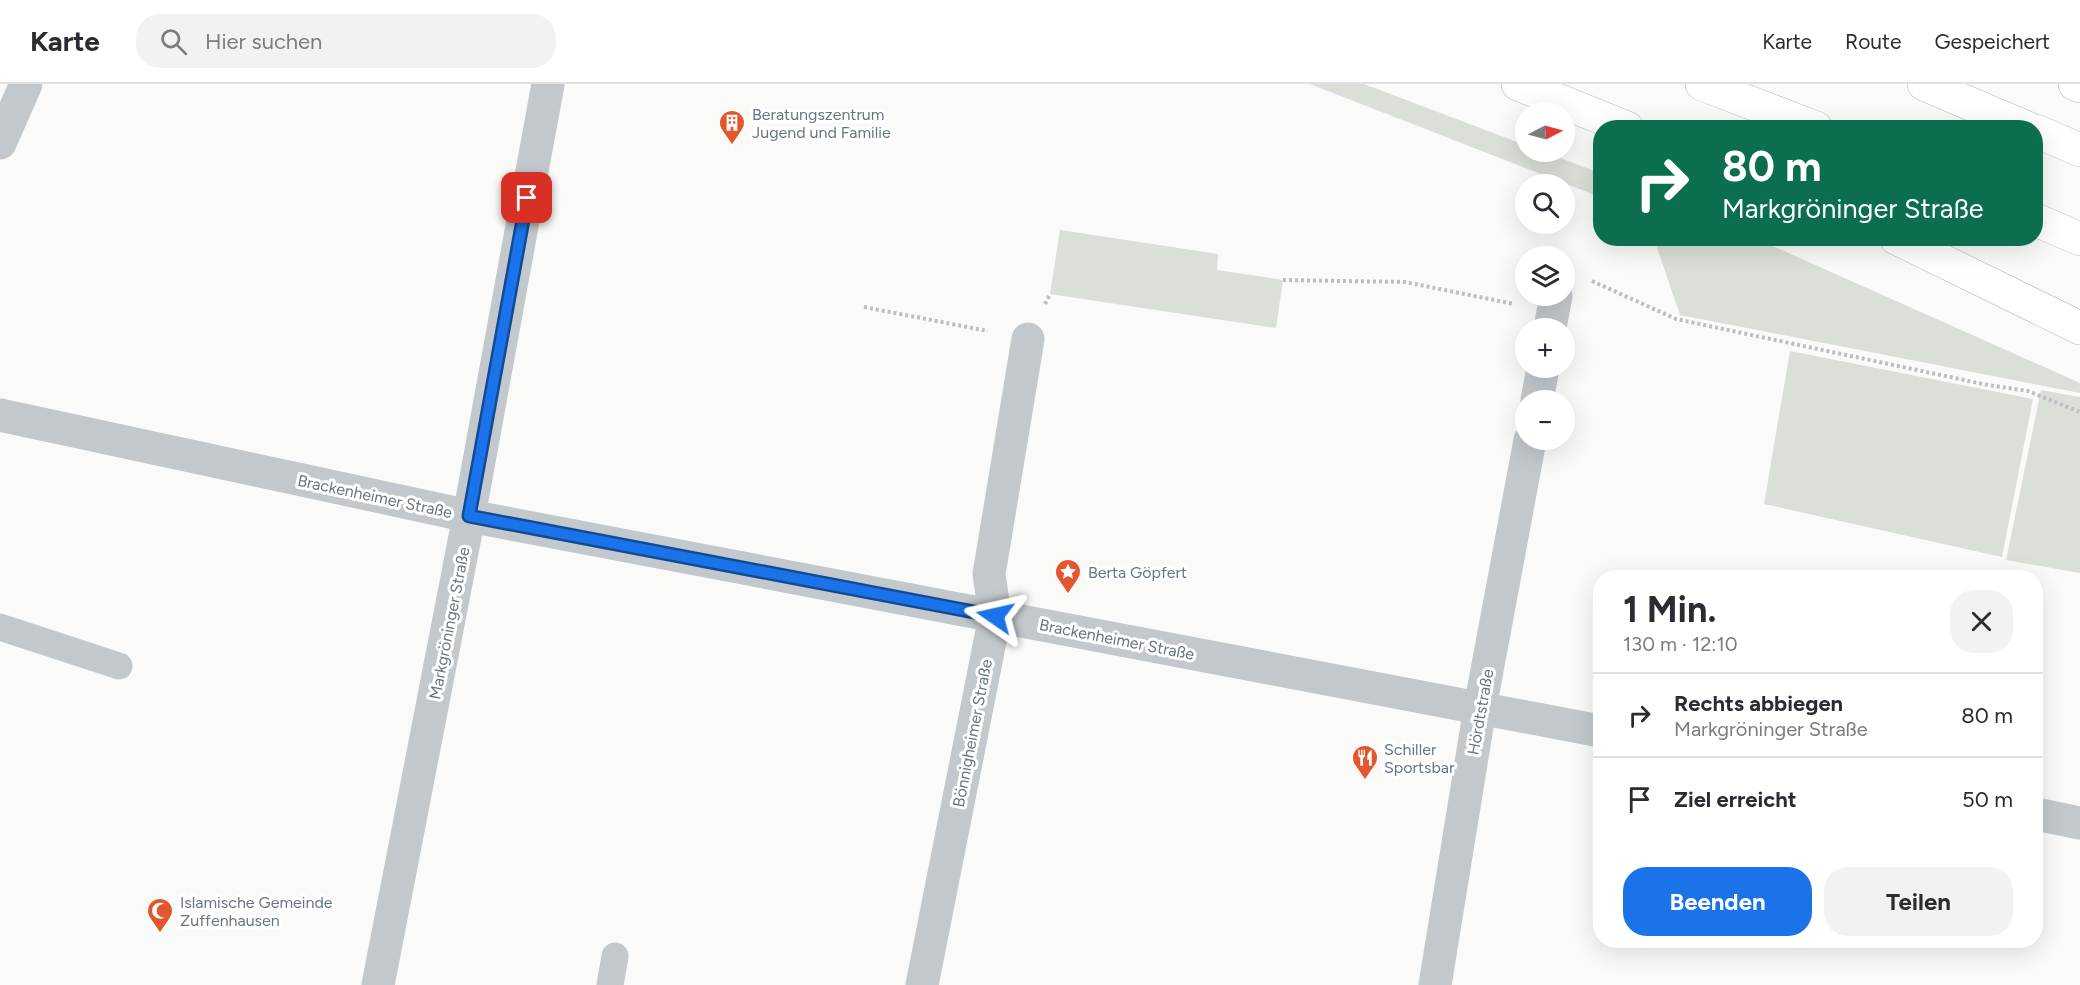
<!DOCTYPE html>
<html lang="de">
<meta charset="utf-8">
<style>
:root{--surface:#fff;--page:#f2f2f3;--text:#2b2b33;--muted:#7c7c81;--line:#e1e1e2;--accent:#1a73e8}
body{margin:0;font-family:Figtree,sans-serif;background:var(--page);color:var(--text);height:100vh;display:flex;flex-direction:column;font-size:22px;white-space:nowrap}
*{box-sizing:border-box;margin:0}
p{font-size:20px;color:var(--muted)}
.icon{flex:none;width:33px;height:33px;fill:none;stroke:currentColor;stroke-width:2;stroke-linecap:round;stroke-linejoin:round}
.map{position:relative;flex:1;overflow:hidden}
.details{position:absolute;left:1593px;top:486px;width:450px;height:378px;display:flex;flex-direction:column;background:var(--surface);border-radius:24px;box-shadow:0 6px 24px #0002}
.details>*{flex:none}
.banner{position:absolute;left:1593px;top:36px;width:450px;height:126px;border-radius:24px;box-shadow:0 6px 24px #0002;background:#0b6e4f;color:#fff;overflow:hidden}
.needle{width:39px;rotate:84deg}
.buttons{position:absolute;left:1515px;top:18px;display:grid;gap:12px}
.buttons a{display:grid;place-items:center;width:60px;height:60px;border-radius:50%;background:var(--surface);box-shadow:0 6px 24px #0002;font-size:30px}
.pin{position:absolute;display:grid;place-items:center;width:51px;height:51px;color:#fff;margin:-26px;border-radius:12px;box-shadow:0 3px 9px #0006}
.me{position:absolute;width:66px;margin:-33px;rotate:281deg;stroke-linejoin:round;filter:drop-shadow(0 0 4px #0008)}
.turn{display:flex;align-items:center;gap:21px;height:126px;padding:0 30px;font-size:27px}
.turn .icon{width:78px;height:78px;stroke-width:2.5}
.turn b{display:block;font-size:42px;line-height:51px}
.round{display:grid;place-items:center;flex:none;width:63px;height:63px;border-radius:24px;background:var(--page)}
.overview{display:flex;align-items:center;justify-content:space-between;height:102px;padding:0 30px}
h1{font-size:36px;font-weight:700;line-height:45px}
.button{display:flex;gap:12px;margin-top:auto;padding:12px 30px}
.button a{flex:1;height:69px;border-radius:24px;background:var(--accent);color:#fff;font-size:24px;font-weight:700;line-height:69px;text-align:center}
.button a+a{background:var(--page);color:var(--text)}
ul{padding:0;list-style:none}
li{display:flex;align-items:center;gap:18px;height:84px;padding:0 30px;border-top:2px solid var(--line)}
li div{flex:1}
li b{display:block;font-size:22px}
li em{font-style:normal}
header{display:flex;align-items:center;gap:36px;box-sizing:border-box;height:84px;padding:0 30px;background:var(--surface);border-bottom:2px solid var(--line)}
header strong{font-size:28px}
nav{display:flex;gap:33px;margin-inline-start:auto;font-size:21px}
.search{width:420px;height:54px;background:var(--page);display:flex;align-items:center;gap:15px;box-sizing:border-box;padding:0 21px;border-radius:24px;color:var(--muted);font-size:22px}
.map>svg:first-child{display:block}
.green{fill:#dadfd7}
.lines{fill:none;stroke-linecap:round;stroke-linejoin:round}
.trunk-casing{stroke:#b4b9bd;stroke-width:34}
.path{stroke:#bbbfc2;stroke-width:4;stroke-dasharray:3 3;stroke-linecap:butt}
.service{stroke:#c3c8cc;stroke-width:27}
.minor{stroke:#c3c8cc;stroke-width:33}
.trunk{stroke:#fff;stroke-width:33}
.route-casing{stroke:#114b97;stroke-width:15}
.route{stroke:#1a73e8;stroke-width:10}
.labels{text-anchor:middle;stroke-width:6;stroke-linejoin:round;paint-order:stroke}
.poi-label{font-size:16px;fill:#657683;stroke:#fff;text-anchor:start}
.street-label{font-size:16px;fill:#657683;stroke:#fff}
</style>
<header>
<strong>Karte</strong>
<div class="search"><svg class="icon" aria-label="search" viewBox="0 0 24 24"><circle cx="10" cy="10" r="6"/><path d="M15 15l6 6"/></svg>Hier suchen</div>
<nav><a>Karte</a><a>Route</a><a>Gespeichert</a></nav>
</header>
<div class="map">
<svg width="2080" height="901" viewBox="0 0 2080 901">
<rect width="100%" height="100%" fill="#fafaf8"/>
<!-- green -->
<path class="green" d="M 1310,0 L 1364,0 L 1525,61 L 1526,68 L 1544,68 L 1600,89 L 1600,113 Z
M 1060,146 L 1218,170 L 1217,186 L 1283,196 L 1276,244 L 1050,210 Z
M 1654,155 L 1757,155 L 2080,299 L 2080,309 L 1680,231 Z
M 1790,267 L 2033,315 L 2002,473 L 1764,420 Z
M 2041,306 L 2080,313 L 2080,489 L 2006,476 Z"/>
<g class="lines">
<defs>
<path id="trunk" d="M 1518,0 L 1627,44
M 1702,0 L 1816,44
M 1924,0 L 2027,44
M 2075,0 L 2080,2
M 2036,47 L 2080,66
M 2036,136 L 2080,155
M 1896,154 L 2080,244"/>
</defs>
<!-- trunk casing -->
<use href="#trunk" class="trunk-casing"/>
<!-- path -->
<path class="path" d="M 1283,196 L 1405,198 L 1514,220
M 1592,197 L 1676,235 L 1988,301 L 2028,307 L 2080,328
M 1045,220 L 1050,210
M 864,223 L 988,247"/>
<!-- service -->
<path class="service" d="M 0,543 L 119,582
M 610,901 L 615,872"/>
<!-- minor -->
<path class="minor" d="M 0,59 L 26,0
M 1550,244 L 1556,212
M 1537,316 L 1543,284
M 0,331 L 469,432 L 1600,647
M 2036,730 L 2080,739
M 378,901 L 469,432 L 548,0
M 922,901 L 995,532 L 989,490 L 1028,255
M 1435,901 L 1480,624 L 1530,356"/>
<!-- trunk -->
<use href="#trunk" class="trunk"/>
</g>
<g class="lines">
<defs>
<path id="route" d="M 527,114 L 469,432 L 995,532"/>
</defs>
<!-- route casing -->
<use href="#route" class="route-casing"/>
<!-- route -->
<use href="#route" class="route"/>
</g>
<!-- icons -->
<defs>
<symbol id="building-pin" viewBox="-11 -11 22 30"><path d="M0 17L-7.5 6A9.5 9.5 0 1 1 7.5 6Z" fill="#e4572e" stroke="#fff"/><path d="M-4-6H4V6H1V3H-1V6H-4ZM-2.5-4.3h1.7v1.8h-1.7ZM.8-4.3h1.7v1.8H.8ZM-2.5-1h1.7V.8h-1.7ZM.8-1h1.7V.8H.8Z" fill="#fff"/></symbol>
<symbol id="sight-pin" viewBox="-11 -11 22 30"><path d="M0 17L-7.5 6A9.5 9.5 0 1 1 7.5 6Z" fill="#e4572e" stroke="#fff"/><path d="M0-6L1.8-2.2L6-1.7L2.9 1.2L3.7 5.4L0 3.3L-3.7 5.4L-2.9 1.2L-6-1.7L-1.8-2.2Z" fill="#fff"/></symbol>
<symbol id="restaurant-pin" viewBox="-11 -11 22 30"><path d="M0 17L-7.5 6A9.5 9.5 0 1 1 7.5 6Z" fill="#e4572e" stroke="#fff"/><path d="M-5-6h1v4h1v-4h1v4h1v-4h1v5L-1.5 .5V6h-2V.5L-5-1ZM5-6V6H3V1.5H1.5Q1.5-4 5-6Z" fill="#fff"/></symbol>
<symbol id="mosque-pin" viewBox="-11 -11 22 30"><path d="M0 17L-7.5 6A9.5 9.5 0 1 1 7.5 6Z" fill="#e4572e" stroke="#fff"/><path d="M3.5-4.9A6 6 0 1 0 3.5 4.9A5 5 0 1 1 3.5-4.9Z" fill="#fff"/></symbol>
</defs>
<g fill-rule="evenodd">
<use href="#building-pin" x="717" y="24" width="30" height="40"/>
<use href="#sight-pin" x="1053" y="473" width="30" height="40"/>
<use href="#restaurant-pin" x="1350" y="659" width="30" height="40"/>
<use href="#mosque-pin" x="145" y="812" width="30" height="40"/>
</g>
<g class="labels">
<!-- poi labels -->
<g class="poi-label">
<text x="752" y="36">Beratungszentrum<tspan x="752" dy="18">Jugend und Familie</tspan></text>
<text x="1088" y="494">Berta Göpfert</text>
<text x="1384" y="671">Schiller<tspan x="1384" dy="18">Sportsbar</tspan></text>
<text x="180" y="824">Islamische Gemeinde<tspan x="180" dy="18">Zuffenhausen</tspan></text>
</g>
<!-- street labels -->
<g class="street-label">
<text transform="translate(375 412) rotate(12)" y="6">Brackenheimer Straße</text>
<text transform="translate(449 539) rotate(-79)" y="6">Markgröninger Straße</text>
<text transform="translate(1117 555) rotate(11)" y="6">Brackenheimer Straße</text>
<text transform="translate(1480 628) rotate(-80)" y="6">Hördtstraße</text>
<text transform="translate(972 649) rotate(-79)" y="6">Bönnigheimer Straße</text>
</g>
</g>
</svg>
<div class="buttons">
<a><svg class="needle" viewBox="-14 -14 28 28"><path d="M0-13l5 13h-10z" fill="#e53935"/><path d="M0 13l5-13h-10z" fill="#7c7c81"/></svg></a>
<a><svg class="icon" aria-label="search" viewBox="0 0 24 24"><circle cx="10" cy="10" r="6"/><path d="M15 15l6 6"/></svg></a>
<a><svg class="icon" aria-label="layers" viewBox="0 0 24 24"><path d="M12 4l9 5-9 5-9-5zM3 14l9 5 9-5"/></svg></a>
<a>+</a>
<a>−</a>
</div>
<div class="pin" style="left:527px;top:114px;background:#d93025"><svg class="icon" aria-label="arrive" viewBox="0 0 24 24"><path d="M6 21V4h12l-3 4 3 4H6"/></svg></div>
<svg class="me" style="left:995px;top:532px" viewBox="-20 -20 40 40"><path d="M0-17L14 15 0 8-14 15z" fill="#1a73e8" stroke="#fff" stroke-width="4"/></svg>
<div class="banner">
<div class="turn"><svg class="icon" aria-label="right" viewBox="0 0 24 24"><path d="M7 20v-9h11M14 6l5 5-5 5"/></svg><div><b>80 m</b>Markgröninger Straße</div></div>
</div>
<section class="details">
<div class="overview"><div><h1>1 Min.</h1><p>130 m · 12:10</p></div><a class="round"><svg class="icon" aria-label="close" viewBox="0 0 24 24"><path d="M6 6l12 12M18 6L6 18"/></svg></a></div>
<ul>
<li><svg class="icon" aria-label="right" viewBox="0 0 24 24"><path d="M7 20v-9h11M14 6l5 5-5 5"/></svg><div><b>Rechts abbiegen</b><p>Markgröninger Straße</p></div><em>80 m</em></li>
<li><svg class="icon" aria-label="arrive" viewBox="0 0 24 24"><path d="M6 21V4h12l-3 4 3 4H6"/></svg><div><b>Ziel erreicht</b></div><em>50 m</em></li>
</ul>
<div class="button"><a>Beenden</a><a>Teilen</a></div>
</section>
</div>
